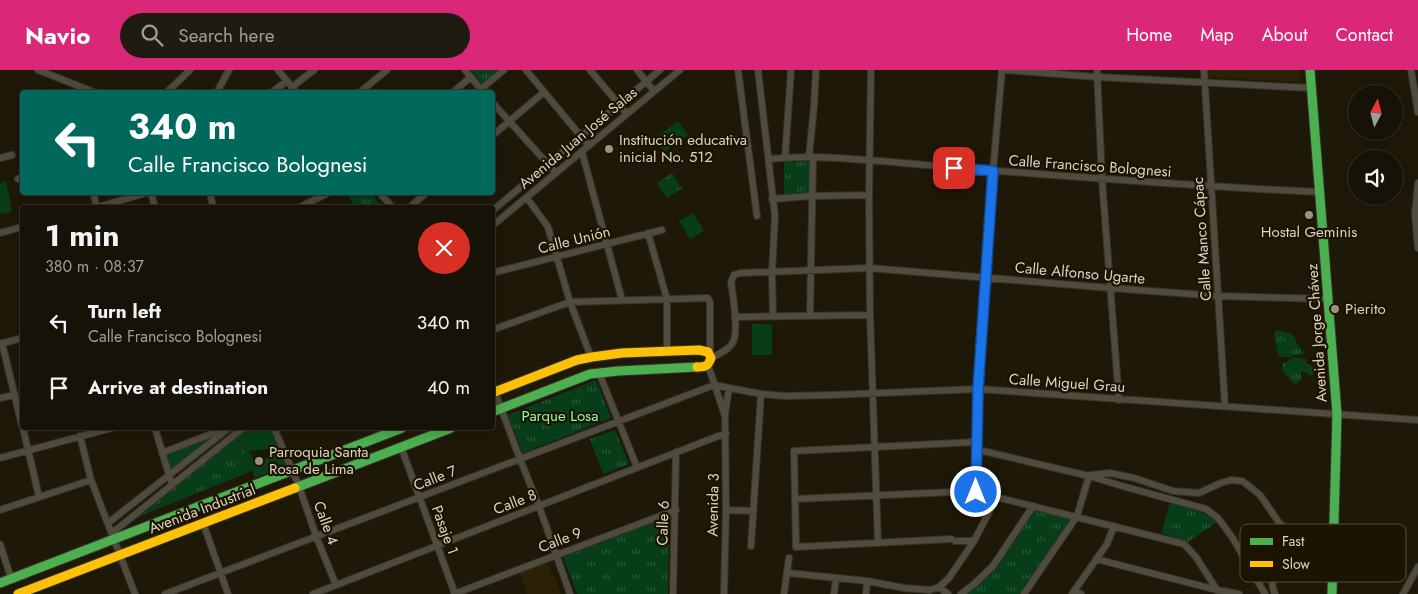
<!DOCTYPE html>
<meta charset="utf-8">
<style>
:root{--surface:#161207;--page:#1f1b11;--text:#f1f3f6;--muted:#9e9e9b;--line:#353228;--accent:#db2777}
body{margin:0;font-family:Jost,sans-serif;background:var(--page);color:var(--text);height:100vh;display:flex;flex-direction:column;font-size:19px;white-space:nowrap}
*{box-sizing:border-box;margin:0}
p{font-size:16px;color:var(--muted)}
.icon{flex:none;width:28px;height:28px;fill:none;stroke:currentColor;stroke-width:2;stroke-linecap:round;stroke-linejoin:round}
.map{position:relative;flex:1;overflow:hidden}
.side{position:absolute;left:20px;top:135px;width:475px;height:225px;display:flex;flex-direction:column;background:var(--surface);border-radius:5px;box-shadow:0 2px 12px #0003,0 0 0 1px var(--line)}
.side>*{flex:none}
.banner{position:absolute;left:20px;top:20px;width:475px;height:105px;border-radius:5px;box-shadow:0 2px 12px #0003,0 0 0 1px var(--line);background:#00695c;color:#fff;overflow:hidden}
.needle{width:32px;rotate:7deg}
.tools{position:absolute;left:1348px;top:15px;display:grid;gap:10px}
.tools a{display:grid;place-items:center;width:55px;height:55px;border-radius:50%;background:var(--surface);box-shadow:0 2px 12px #0003,0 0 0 1px var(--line);font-size:25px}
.pin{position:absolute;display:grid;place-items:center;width:42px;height:42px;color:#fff;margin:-21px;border-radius:10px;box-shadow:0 2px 8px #0006}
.me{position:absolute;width:55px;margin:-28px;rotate:0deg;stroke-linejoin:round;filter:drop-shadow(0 0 4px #0008)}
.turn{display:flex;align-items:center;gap:18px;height:105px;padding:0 25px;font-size:22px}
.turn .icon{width:65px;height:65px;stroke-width:2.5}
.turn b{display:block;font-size:35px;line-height:42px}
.round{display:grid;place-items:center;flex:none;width:52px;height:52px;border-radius:26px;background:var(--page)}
.headline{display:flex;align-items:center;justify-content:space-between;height:85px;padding:0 25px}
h1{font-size:30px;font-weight:700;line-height:38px}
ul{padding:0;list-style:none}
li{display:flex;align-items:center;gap:15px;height:65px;padding:0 25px}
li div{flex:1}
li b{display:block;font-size:19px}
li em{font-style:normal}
header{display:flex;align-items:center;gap:30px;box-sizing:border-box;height:70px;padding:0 25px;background:var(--accent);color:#fff}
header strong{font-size:24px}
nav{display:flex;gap:28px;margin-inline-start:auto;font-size:18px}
.search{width:350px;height:45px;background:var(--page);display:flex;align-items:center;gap:12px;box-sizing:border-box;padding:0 18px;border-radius:28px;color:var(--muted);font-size:19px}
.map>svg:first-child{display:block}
.built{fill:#2b2105}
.green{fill:#083d19;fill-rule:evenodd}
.park{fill:url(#park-tufts)}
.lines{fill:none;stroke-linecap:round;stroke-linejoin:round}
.street-casing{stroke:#363329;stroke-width:8}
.fast-casing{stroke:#363329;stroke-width:11}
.slow-casing{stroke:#363329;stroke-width:11}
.street{stroke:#4f4b3f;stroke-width:6}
.fast{stroke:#4caf50;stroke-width:9}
.slow{stroke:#ffc107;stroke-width:9}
.route-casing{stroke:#114b97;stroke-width:12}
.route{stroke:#1a73e8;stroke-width:9}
.poi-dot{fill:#9a9382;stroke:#1c1300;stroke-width:2}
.labels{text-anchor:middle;stroke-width:4.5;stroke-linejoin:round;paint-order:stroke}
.street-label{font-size:15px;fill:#dcd5c3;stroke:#1c1300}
.poi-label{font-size:15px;fill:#dcd5c3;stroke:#1c1300;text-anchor:start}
.park-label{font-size:15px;fill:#91f8a7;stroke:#1c1300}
.key{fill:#1c1300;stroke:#564d3a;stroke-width:1}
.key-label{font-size:14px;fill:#dcd5c3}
</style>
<header>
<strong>Navio</strong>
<div class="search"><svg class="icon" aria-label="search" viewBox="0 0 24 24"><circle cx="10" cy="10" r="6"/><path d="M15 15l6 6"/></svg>Search here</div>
<nav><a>Home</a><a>Map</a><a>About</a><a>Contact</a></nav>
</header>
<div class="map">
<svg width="1418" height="524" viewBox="0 0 1418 524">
<defs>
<pattern id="park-tufts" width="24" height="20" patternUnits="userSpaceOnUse" patternTransform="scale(1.25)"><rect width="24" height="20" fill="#083d19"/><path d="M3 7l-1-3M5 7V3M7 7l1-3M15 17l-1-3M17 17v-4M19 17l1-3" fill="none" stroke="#2b5839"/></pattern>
</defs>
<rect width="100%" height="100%" fill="#1e1809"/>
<!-- built -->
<path class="built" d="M 1208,0 L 1300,0 L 1301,12 L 1209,7 Z
M 547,493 L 551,497 L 550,500 L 551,503 L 553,503 L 561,524 L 527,524 L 519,502 Z"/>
<!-- green -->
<path class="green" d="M 678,51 L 688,65 L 664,82 L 654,69 Z
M 6,111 L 12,142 L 0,144 L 0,113 Z
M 693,143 L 704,161 L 690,169 L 679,151 Z
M 752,254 L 772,254 L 772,285 L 752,285 Z
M 249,358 L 270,358 L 286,396 L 255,408 L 237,367 ZM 267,379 L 270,385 L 257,396 L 249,381 Z
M 222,362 L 170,402 L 164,386 Z"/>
<!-- park -->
<path class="park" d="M 471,0 L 501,0 L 483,15 Z
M 810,91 L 810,125 L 784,125 L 784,92 Z
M 672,103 L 682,118 L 667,128 L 657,113 Z
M 346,123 L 371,123 L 382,137 L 355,137 Z
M 1276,260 L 1290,263 L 1295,268 L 1297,274 L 1304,282 L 1303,285 L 1293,285 L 1290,287 L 1281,287 L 1278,284 L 1274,265 Z
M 1294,287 L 1306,289 L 1307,294 L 1315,298 L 1314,302 L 1311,306 L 1305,302 L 1301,302 L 1302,309 L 1295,315 L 1284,303 L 1282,298 L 1283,294 Z
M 596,310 L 611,348 L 523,383 L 508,345 Z
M 615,360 L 629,394 L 603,404 L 590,369 Z
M 237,367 L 252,401 L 140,446 Z
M 1170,433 C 1185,438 1206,440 1217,452 L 1188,472 L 1161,463 Z
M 1034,440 L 1069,447 L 1070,450 L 1069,454 L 1021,524 L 966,524 L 990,503 Z
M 669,447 L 668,524 L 577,524 L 563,487 Z"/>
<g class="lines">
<defs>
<path id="street" d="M 38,0 L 94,22
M 278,0 L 296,22
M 465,0 L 483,22
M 526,0 L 589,76
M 590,0 L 627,44
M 637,0 L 654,21
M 738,0 L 757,146
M 758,0 L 775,146 L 772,202 L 773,246
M 871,0 L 869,125 L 870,245 L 878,473
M 1007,0 L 1097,7 L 1311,18
M 1097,0 L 1102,110 L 1119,330
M 1204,0 L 1225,336
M 1411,0 L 1418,42
M 292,17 L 314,0
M 481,19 L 504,0
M 167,22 L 190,0
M 217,22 L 229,0
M 272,22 L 287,11
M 360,22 L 387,0
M 453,22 L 471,7
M 492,32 L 556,103
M 492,66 L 544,22
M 582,82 L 622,230
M 809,87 L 814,36 L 816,0
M 0,88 L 12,85
M 785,88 L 791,0
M 769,89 C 782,88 796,87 810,87 C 865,88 918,95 973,99 C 1088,108 1204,117 1320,122
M 18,109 L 22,107
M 1418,113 L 1415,144 L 1418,178
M 93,122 L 97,138
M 151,122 L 155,138
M 210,122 L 213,138
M 379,122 L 393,138
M 527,128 L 548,157 L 570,232 L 591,287
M 772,129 L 811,126 L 869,125
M 95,138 L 149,122
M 298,138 L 330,122
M 409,138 L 427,122
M 492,141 L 660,0
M 492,156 L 680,0
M 0,163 L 22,157
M 648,163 L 667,229 L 667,281
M 492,203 L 662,160
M 810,245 L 813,87
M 735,247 L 870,245
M 492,260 L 570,232 L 708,228 L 710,232 L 710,285
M 2,273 L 22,356
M 0,274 L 22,268
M 711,288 C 719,284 729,280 733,272 C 739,261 733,225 731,212 L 734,205 L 740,203 L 869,198 L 1110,218 L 1218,226 L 1328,229
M 708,295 L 725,346 L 726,440 L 724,524
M 599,303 L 637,397
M 492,314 L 520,389 L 539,436 L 570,524
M 714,315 L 761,324 L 785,326 L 832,325 L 978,319 L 1418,350
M 0,328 L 15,325
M 725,344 L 729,318
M 23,358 L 39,427
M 155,358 L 172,415
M 274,358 L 299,416 L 316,466 L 336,515
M 80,366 L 91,410 L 135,524
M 401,377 L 455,524
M 983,381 L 1089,406 L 1122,416 L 1206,439 L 1218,448 L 1232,467 L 1265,524
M 162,383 L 224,359
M 0,388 L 112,358
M 1091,405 L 1110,403 L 1134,408 L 1173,421 L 1199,423 L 1221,413 L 1231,410 L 1242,411 L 1249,416 L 1260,425 L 1300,483 L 1315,492 L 1332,493
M 980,423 L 1184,474 L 1196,487 L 1217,520
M 795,429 L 976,421 L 978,319 L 993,101 L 1002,0
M 0,440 L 91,410
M 726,440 L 753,441
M 108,453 L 229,358
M 203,453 L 228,524
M 112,463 L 243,358
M 951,469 L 796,477 L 794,381 L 976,372
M 955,471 L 974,471
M 0,474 L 11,508
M 751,476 L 761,324
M 1096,489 L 1217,520 L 1239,524
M 788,503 L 867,511 L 904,518 L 930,520 L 939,517 L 949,508 L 974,471 L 997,427
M 939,517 L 948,524
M 1073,522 L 1081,524
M 165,524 L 714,315
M 313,524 L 726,363
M 454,524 L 676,440
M 673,524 L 676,382
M 784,524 L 789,488
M 834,524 L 836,508
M 866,524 L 867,511
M 961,524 L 973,515 L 993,496 L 1033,436
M 1024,524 L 1077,446 L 1089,406
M 1072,524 L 1107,474 L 1114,456
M 1275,524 C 1267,509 1277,471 1282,455
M 1403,524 L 1418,497"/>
<path id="fast" d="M 1310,0 L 1337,344 L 1332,524
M 492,342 L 590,304 L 618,301 L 697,297
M 295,418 L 451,358
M 0,513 L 402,358"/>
<path id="slow" d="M 492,323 L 577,290 L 592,287 L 622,283 L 699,280 L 708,282 L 711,288 C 708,296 706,297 697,297
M 18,524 L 295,418"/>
</defs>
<!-- street casing -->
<use href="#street" class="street-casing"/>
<!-- fast casing -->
<use href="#fast" class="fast-casing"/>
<!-- slow casing -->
<use href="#slow" class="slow-casing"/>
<!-- street -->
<use href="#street" class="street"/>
<!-- fast -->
<use href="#fast" class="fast"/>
<!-- slow -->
<use href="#slow" class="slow"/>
</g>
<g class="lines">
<defs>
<path id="route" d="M 954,98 L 993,101 L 978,319 L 976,422"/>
</defs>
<!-- route casing -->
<use href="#route" class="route-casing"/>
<!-- route -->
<use href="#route" class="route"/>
</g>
<!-- markers -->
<g class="poi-dot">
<circle cx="609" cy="79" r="5"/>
<circle cx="1309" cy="145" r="5"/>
<circle cx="1335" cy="239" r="5"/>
<circle cx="259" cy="391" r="5"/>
</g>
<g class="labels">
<!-- street labels -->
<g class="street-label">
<text transform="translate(578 68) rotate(-40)" y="5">Avenida Juan José Salas</text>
<text transform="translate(1090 96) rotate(4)" y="5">Calle Francisco Bolognesi</text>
<text transform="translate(1202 169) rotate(-94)" y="5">Calle Manco Cápac</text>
<text transform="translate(574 170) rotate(-14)" y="5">Calle Unión</text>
<text transform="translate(1080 203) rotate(5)" y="5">Calle Alfonso Ugarte</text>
<text transform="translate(1317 263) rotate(-94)" y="5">Avenida Jorge Chávez</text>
<text transform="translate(1067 313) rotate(4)" y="5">Calle Miguel Grau</text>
<text transform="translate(435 408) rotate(-21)" y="5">Calle 7</text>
<text transform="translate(515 432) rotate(-21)" y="5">Calle 8</text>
<text transform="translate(713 435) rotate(-89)" y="5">Avenida 3</text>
<text transform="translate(202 439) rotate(-21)" y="5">Avenida Industrial</text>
<text transform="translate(326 453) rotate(70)" y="5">Calle 4</text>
<text transform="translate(663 453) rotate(-88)" y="5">Calle 6</text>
<text transform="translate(445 460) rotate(70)" y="5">Pasaje 1</text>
<text transform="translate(560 470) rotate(-21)" y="5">Calle 9</text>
</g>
<!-- poi labels -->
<g class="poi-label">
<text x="619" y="75">Institución educativa<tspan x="619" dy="17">inicial No. 512</tspan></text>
<text x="1309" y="167" text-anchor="middle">Hostal Geminis</text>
<text x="1345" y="244">Pierito</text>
<text x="269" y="387">Parroquia Santa<tspan x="269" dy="17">Rosa de Lima</tspan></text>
</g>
<!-- park labels -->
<g class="park-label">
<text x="560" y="351">Parque Losa</text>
</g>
</g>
<!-- legend -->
<rect x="1240" y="454" width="166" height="58" rx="8" class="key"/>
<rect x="1250" y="468" width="23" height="7" fill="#4caf50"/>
<rect x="1250" y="491" width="23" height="6" fill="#ffc107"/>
<g class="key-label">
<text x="1282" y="476">Fast</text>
<text x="1282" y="499">Slow</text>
</g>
</svg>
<div class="tools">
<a><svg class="needle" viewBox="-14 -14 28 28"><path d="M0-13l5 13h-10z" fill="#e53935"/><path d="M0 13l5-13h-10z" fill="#9e9e9b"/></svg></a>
<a><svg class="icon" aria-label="sound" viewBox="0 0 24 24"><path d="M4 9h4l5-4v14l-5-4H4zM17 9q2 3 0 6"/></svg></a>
</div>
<div class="pin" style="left:954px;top:98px;background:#d93025"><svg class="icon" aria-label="arrive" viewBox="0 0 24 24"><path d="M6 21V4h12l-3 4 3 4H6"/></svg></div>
<svg class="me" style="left:976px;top:422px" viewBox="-20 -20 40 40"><circle r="17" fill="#1a73e8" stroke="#fff" stroke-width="3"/><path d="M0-11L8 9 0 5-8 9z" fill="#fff"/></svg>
<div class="banner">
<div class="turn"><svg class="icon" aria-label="left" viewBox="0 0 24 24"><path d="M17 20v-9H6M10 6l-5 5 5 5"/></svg><div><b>340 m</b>Calle Francisco Bolognesi</div></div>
</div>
<section class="side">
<div class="headline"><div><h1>1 min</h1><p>380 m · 08:37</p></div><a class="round" style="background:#d93025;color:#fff"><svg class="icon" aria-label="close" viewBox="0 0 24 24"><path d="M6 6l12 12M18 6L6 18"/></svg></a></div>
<ul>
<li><svg class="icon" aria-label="left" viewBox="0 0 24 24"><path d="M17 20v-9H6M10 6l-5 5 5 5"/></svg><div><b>Turn left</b><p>Calle Francisco Bolognesi</p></div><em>340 m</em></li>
<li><svg class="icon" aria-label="arrive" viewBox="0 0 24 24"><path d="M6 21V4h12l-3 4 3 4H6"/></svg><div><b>Arrive at destination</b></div><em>40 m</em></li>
</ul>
</section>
</div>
